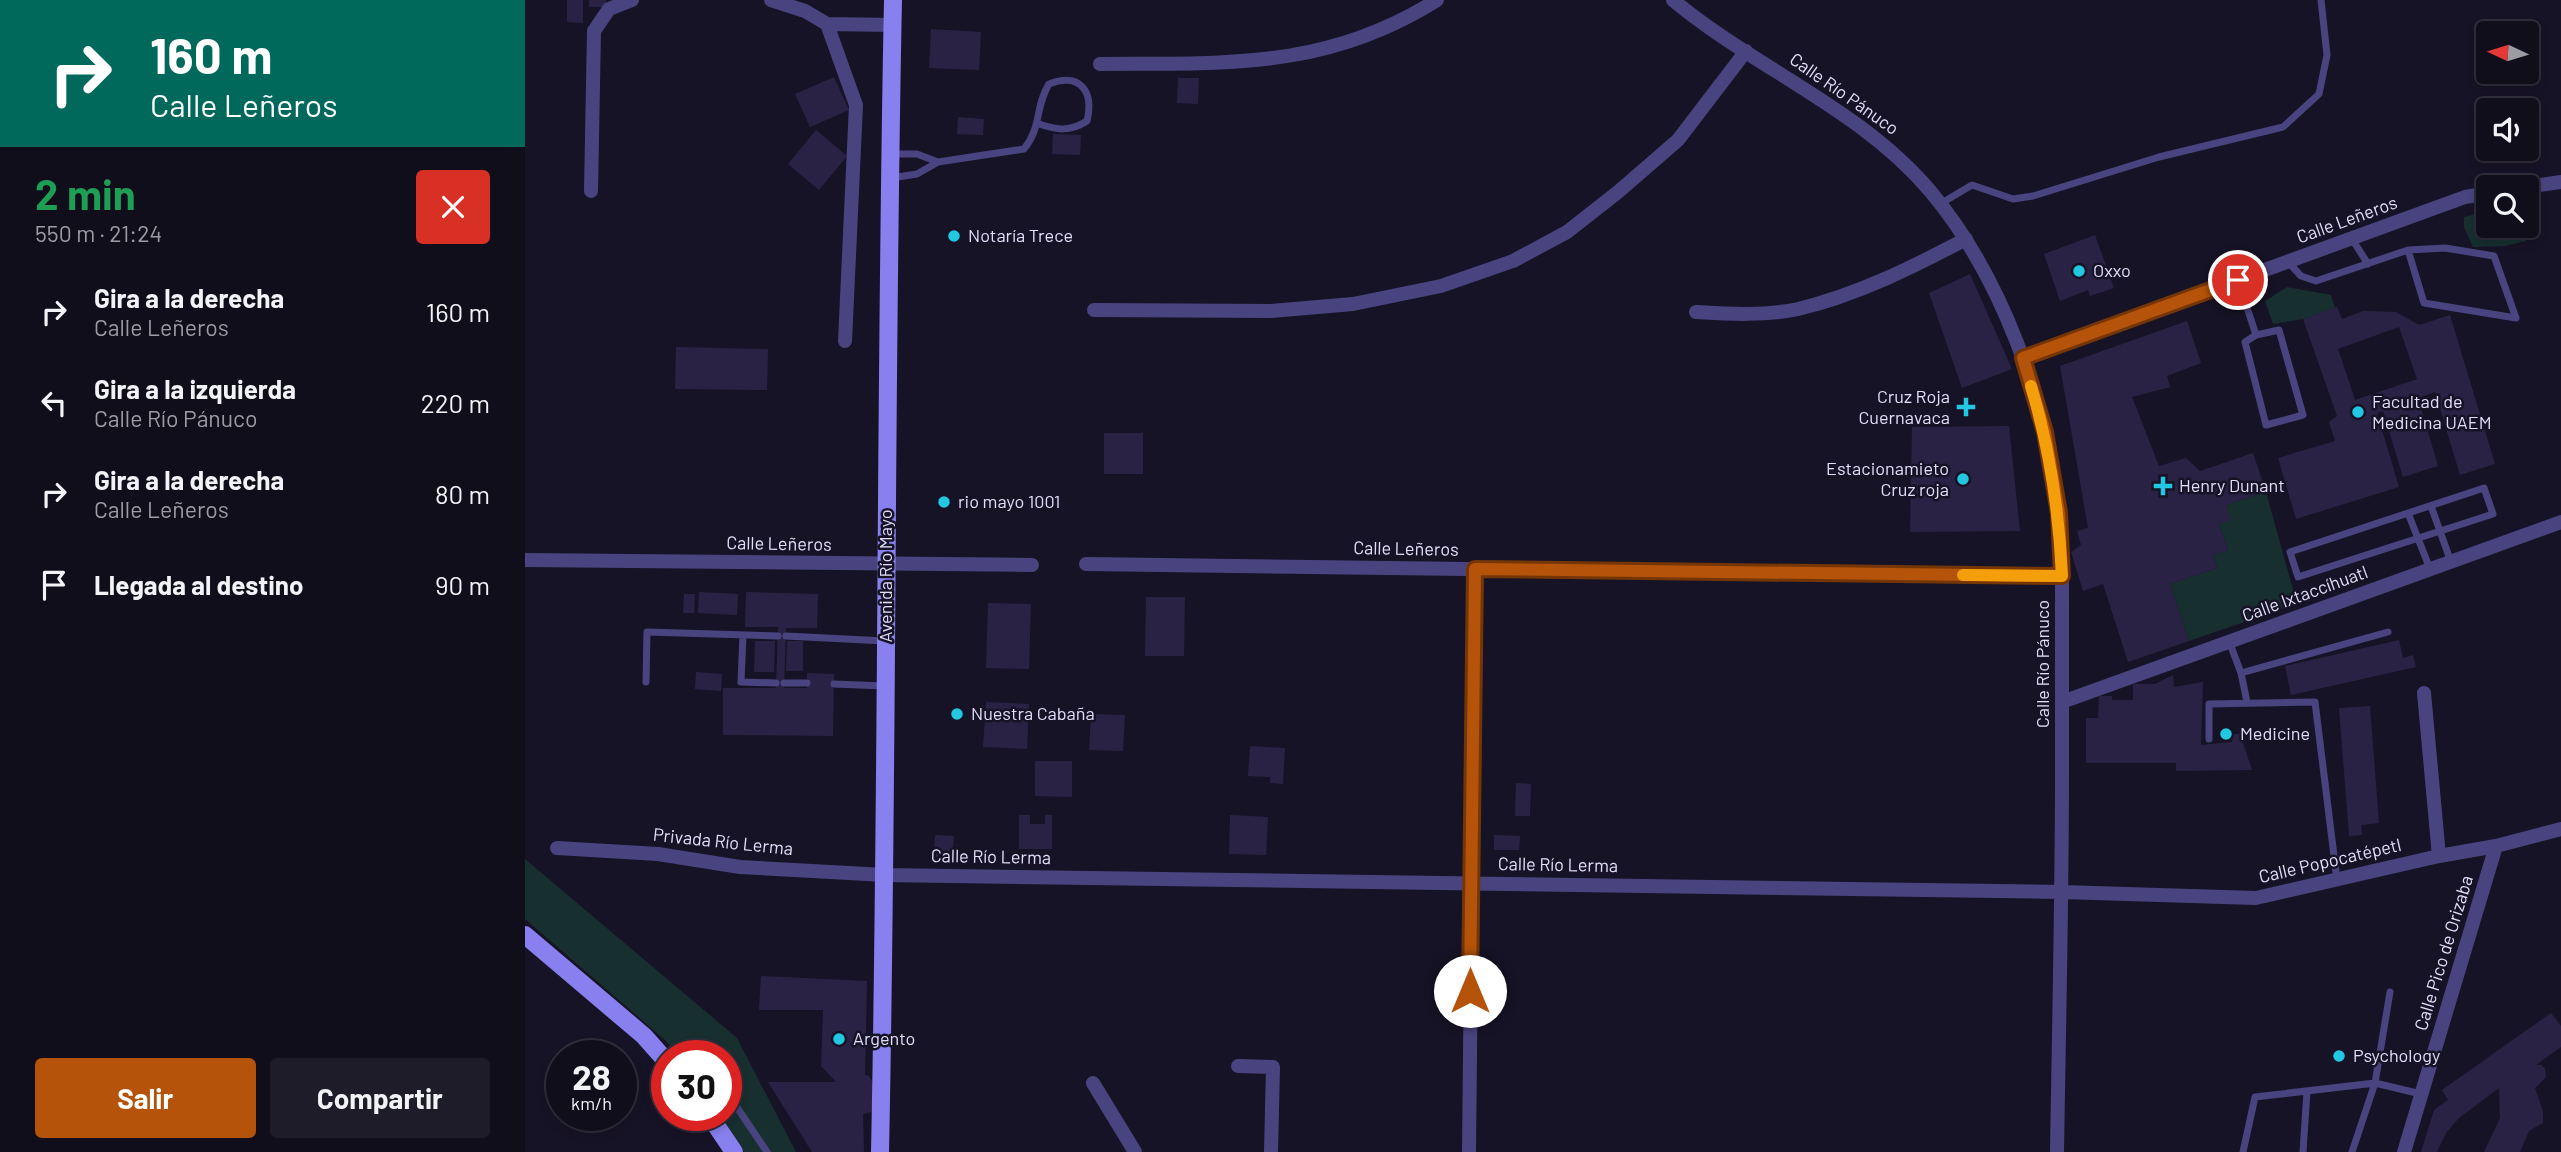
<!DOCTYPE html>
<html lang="es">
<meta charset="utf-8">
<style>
:root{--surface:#110e1c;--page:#1e1c29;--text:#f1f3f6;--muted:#9c9ca3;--line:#302e3b;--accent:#b45309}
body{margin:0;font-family:Barlow,sans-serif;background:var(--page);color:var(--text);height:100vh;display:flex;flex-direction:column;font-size:26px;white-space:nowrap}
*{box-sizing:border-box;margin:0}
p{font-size:23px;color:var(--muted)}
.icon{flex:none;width:38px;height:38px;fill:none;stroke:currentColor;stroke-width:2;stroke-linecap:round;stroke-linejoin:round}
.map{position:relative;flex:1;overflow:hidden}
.details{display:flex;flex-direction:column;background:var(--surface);width:525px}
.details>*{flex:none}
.top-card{background:#00695c;color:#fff;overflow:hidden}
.needle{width:46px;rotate:274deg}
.controls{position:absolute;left:1951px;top:21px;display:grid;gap:14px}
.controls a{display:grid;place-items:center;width:63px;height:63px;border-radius:7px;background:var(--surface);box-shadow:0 4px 10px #0003,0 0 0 2px var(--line);font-size:35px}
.speed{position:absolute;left:21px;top:1040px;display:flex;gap:14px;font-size:35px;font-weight:700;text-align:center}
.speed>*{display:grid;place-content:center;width:91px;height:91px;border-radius:50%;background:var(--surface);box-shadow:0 4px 10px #0003,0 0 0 2px var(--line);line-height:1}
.speed small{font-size:18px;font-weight:400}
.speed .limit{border:10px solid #d22;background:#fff;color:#111}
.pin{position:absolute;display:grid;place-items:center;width:60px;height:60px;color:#fff;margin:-30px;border:4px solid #fff;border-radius:50%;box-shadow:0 2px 7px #0007}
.me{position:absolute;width:77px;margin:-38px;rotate:0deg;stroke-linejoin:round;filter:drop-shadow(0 0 5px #0008)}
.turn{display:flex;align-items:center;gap:24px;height:147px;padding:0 35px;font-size:32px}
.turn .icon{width:91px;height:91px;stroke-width:2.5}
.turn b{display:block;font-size:49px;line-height:60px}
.round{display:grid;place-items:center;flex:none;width:74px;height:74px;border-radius:7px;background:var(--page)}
.head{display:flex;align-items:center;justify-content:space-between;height:119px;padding:0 35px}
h1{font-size:42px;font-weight:700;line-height:52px;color:#1e9e55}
.action{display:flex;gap:14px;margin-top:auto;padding:14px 35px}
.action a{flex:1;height:80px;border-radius:7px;background:var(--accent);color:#fff;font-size:28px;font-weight:700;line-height:80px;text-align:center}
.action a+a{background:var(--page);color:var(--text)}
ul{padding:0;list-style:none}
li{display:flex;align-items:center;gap:21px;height:91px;padding:0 35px}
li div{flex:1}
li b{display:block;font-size:26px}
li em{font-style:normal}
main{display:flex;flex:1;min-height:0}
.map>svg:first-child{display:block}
.green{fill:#172f2f}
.building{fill:#2a2244;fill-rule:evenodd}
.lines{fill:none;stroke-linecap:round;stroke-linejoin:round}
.lane{stroke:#49447f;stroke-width:7}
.street{stroke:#49447f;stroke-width:14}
.secondary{stroke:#8780ee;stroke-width:18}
.route-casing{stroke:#753606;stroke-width:18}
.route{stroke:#b45309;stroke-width:12}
.slow{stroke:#f59e0b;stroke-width:12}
.poi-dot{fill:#22c7e1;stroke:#171326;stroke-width:2.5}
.labels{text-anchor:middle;stroke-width:5;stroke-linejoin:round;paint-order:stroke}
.street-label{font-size:18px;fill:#e1ddfa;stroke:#171326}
.poi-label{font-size:18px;fill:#e1ddfa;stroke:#171326;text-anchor:start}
</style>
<main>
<section class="details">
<div class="top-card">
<div class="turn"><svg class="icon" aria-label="right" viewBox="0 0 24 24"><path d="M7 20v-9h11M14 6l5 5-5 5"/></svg><div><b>160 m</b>Calle Leñeros</div></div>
</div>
<div class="head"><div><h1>2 min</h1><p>550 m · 21:24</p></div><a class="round" style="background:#d93025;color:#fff"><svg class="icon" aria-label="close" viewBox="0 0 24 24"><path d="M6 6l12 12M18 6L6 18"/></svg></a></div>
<ul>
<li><svg class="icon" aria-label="right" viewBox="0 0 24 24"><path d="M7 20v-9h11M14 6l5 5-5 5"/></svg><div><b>Gira a la derecha</b><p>Calle Leñeros</p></div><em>160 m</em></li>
<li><svg class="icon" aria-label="left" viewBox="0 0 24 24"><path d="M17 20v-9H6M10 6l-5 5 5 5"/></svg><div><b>Gira a la izquierda</b><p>Calle Río Pánuco</p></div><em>220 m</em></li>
<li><svg class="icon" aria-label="right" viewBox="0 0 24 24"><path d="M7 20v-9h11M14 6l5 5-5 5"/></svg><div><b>Gira a la derecha</b><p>Calle Leñeros</p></div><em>80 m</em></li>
<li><svg class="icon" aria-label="arrive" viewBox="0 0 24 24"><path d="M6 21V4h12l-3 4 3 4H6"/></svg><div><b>Llegada al destino</b></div><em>90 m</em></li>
</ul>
<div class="action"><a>Salir</a><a>Compartir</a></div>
</section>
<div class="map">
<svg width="2036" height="1152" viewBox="0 0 2036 1152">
<rect width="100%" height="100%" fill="#171326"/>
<!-- green -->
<path class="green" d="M 1963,211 L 1964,226 L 1998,226 L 2001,241 L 1980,246 L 1948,247 L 1939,227 L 1939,217 Z
M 1762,287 L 1806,295 L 1810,308 L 1778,319 L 1748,324 L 1740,301 Z
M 1741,492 L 1772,604 L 1664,641 L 1645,584 L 1692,568 L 1688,555 L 1703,550 L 1694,524 L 1705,520 L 1701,505 Z
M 0,859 L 212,1038 L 271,1152 L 219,1152 L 193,1115 L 201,1115 L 201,1055 L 151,1055 L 141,1041 L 0,919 Z"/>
<!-- building -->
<path class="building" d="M 42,0 L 58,0 L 58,23 L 42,22 Z
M 64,0 L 81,0 L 81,7 L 64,7 Z
M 406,29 L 456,32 L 454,70 L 404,68 Z
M 309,77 L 324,110 L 285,127 L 270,94 Z
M 653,78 L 674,78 L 673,104 L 652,103 Z
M 433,117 L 459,119 L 458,135 L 432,134 Z
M 291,130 L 322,156 L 294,190 L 263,164 Z
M 528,134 L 556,135 L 555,155 L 527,154 Z
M 1570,235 L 1589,288 L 1565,296 L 1563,290 L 1535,301 L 1519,254 Z
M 1445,274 L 1487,369 L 1437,388 L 1404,293 Z
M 1812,307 L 1817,319 L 1838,311 L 1871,312 L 1894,325 L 1925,315 L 1970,464 L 1935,475 L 1910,392 L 1893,398 L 1913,466 L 1878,477 L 1858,411 L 1852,413 L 1874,487 L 1771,519 L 1753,458 L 1810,441 L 1804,422 L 1812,416 L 1778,319 ZM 1874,327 L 1892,379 L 1830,400 L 1813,349 Z
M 1662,321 L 1676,363 L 1642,376 L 1645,387 L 1607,397 L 1634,466 L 1661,458 L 1675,471 L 1728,453 L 1741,492 L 1701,505 L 1706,520 L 1694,524 L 1703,550 L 1688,555 L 1692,568 L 1645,584 L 1664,641 L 1603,662 L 1578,584 L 1558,591 L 1546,552 L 1556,545 L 1552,531 L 1563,528 L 1535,366 Z
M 151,347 L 243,349 L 242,390 L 150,389 Z
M 1484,426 L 1495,531 L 1385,532 L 1387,427 Z
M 579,433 L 618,433 L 618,474 L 579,474 Z
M 174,592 L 213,594 L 212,615 L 173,613 Z
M 221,592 L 293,594 L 292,628 L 261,628 L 259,688 L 282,688 L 282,673 L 309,674 L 308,736 L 198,735 L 198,688 L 251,688 L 253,627 L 220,627 Z
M 159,594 L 170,594 L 169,613 L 158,613 Z
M 621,597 L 660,597 L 659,656 L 620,656 Z
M 463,603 L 506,604 L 504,669 L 461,668 Z
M 1874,640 L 1878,658 L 1888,655 L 1891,667 L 1766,695 L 1760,666 Z
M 230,641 L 250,641 L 249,672 L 229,672 Z
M 262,641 L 278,641 L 278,671 L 261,671 Z
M 171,672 L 197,674 L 196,691 L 170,689 Z
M 1648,675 L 1649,687 L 1678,682 L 1676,745 L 1707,742 L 1708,734 L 1715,734 L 1727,770 L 1651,771 L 1651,763 L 1561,763 L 1561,718 L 1573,718 L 1574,696 L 1587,696 L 1587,700 L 1608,700 L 1608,684 L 1630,684 Z
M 461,702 L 504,704 L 502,749 L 458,747 Z
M 1845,706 L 1854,823 L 1836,825 L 1837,835 L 1824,836 L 1814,708 Z
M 566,714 L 600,715 L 598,751 L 564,750 Z
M 725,746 L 760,748 L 758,784 L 745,783 L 745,777 L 723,776 Z
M 510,761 L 547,761 L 547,797 L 510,796 Z
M 991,783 L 1006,784 L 1005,816 L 990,816 Z
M 494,815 L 505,815 L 505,824 L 520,824 L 520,815 L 527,815 L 527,849 L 494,849 Z
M 705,815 L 743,817 L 741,855 L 704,854 Z
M 410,835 L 429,836 L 427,858 L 409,857 Z
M 969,835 L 995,836 L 994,850 L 969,850 Z
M 236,976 L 342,981 L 340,1075 L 344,1076 L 349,1085 L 350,1105 L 346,1112 L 338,1114 L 339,1152 L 287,1152 L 243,1082 L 311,1082 L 296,1066 L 298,1010 L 234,1010 Z
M 2026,1013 L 2036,1026 L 2036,1047 L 2011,1065 L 2016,1065 L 2020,1068 L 2021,1077 L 2010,1088 L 2018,1111 L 2018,1123 L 2004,1131 L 1995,1152 L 1959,1152 L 1975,1118 L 1974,1088 L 1934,1118 L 1921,1133 L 1912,1152 L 1896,1152 L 1909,1110 L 1923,1100 L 1917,1090 Z"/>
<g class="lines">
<!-- lane -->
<path class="lane" d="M 366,154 L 392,154 L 413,162
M 366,178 L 392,174 L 413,162 L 499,149 C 517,127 510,106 524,84 C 556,72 569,92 562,121 C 545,132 532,130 514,124
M 1415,204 L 1447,185 L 1488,199 L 1508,196 L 1634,157 L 1758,127 L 1794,94 L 1802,55 L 1796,0
M 1827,239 L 1843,264
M 1763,262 L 1776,276 L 1791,281 L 1883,250 L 1920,248 L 1969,256 L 1991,318 L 1899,303 L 1883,250
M 1713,280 L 1731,335
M 1754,330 L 1778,415 L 1741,425 L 1720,342 L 1731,335 Z
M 1959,488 L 1968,514 L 1773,577 L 1765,552 Z
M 1906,506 L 1926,562
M 1883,513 L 1905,569
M 218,635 L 216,682 L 251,683
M 261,636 L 360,641
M 1704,641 L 1716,673
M 121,682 L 122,632 L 253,636
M 259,683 L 282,683
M 309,684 L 360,686
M 1722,702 L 1716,673 L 1863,632
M 1684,739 L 1684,704 L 1790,702 L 1812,880
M 1865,992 L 1850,1083 L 1896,1094
M 201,1091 L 242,1152
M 1718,1152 L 1730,1097 L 1850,1083 L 1827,1152
M 1778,1152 L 1782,1091"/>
<!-- street -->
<path class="street" d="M 246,0 L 280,11 L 302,24 L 368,25
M 1148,0 C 1231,69 1335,108 1406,192 C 1477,277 1522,403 1534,512 C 1538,547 1537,583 1537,618 C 1537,668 1537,719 1537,770 C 1537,897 1534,1025 1532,1152
M 302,24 L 331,105 L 320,341
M 575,64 C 701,63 801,70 912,0
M 2001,187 L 2036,182
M 66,191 L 69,31 L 84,9 L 107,0
M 569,310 L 746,311 L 828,304 L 916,286 L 988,261 L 1042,232 L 1093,192 L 1153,140 L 1221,51
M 1171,312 C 1204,314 1240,316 1273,309 C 1332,295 1388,267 1441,239
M 1498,358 L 1940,197 L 1964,193
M 0,560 L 507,565
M 561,564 L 1537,577
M 1899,693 L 1914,856
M 1537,702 L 2036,522
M 32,848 L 133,854 L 215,867 L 360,875 L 1537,892 L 1731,898 L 1914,856 L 1971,846 L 2036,829
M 713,1066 L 748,1067 L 746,1152
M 568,1083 L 610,1152
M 944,1152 L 950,569
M 1879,1152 L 1971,846"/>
<!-- secondary -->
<path class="secondary" d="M 0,935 L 119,1036 L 142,1062
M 184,1115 L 209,1152
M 355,1152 C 363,768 360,384 368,0"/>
</g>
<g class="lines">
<defs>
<path id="route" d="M 945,991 L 950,569 L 1537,576 L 1534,513 L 1520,432 L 1498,358 L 1713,280"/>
</defs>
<!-- route casing -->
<use href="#route" class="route-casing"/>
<!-- route -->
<use href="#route" class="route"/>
<!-- slow -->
<path class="slow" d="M 1438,575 L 1537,576 C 1534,511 1525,449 1506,386"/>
</g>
<!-- markers -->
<g class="poi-dot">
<circle cx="429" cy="236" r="7"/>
<circle cx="1554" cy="271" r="7"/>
<path d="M1437.5 396.5h7v7h7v7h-7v7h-7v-7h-7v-7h7z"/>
<circle cx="1833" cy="412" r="7"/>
<circle cx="1438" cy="479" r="7"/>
<path d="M1634.5 475.5h7v7h7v7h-7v7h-7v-7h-7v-7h7z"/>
<circle cx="419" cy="502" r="7"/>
<circle cx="432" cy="714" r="7"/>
<circle cx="1701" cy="734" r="7"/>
<circle cx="314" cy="1039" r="7"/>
<circle cx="1814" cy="1056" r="7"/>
</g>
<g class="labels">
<!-- street labels -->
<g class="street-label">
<text transform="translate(1319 94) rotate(35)" y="6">Calle Río Pánuco</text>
<text transform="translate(1822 220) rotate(-20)" y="6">Calle Leñeros</text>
<text transform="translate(254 544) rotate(1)" y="6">Calle Leñeros</text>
<text transform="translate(881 549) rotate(1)" y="6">Calle Leñeros</text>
<text transform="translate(361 576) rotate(-90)" y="6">Avenida Río Mayo</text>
<text transform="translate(1780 594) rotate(-20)" y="6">Calle Ixtaccíhuatl</text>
<text transform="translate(1518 664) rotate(-90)" y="6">Calle Río Pánuco</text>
<text transform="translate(198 842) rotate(6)" y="6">Privada Río Lerma</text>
<text transform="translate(466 857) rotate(1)" y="6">Calle Río Lerma</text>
<text transform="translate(1805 861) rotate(-13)" y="6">Calle Popocatépetl</text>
<text transform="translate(1033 865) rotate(1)" y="6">Calle Río Lerma</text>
<text transform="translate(1919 953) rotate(-73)" y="6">Calle Pico de Orizaba</text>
</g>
<!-- poi labels -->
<g class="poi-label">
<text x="443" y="242">Notaría Trece</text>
<text x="1568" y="277">Oxxo</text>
<text x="1425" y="403" text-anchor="end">Cruz Roja<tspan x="1425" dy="21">Cuernavaca</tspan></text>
<text x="1847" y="408">Facultad de<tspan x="1847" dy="21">Medicina UAEM</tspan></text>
<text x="1424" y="475" text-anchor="end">Estacionamieto<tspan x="1424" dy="21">Cruz roja</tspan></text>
<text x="1654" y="492">Henry Dunant</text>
<text x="433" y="508">rio mayo 1001</text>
<text x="446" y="720">Nuestra Cabaña</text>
<text x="1715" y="740">Medicine</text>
<text x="328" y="1045">Argento</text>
<text x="1828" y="1062">Psychology</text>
</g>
</g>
</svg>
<div class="controls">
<a><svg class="needle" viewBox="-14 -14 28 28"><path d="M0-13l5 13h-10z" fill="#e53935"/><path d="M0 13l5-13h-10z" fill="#9c9ca3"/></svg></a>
<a><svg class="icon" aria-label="sound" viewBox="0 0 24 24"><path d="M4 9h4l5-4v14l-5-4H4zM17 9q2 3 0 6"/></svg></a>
<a><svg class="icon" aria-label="search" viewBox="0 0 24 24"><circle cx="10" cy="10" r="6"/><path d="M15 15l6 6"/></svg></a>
</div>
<div class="speed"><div>28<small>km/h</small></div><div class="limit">30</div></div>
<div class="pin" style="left:1713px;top:280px;background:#d93025"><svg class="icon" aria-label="arrive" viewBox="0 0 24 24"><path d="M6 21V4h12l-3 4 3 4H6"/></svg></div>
<svg class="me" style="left:945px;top:991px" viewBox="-20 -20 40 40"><circle r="19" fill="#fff"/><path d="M0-13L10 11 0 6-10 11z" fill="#b45309"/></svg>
</div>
</main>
